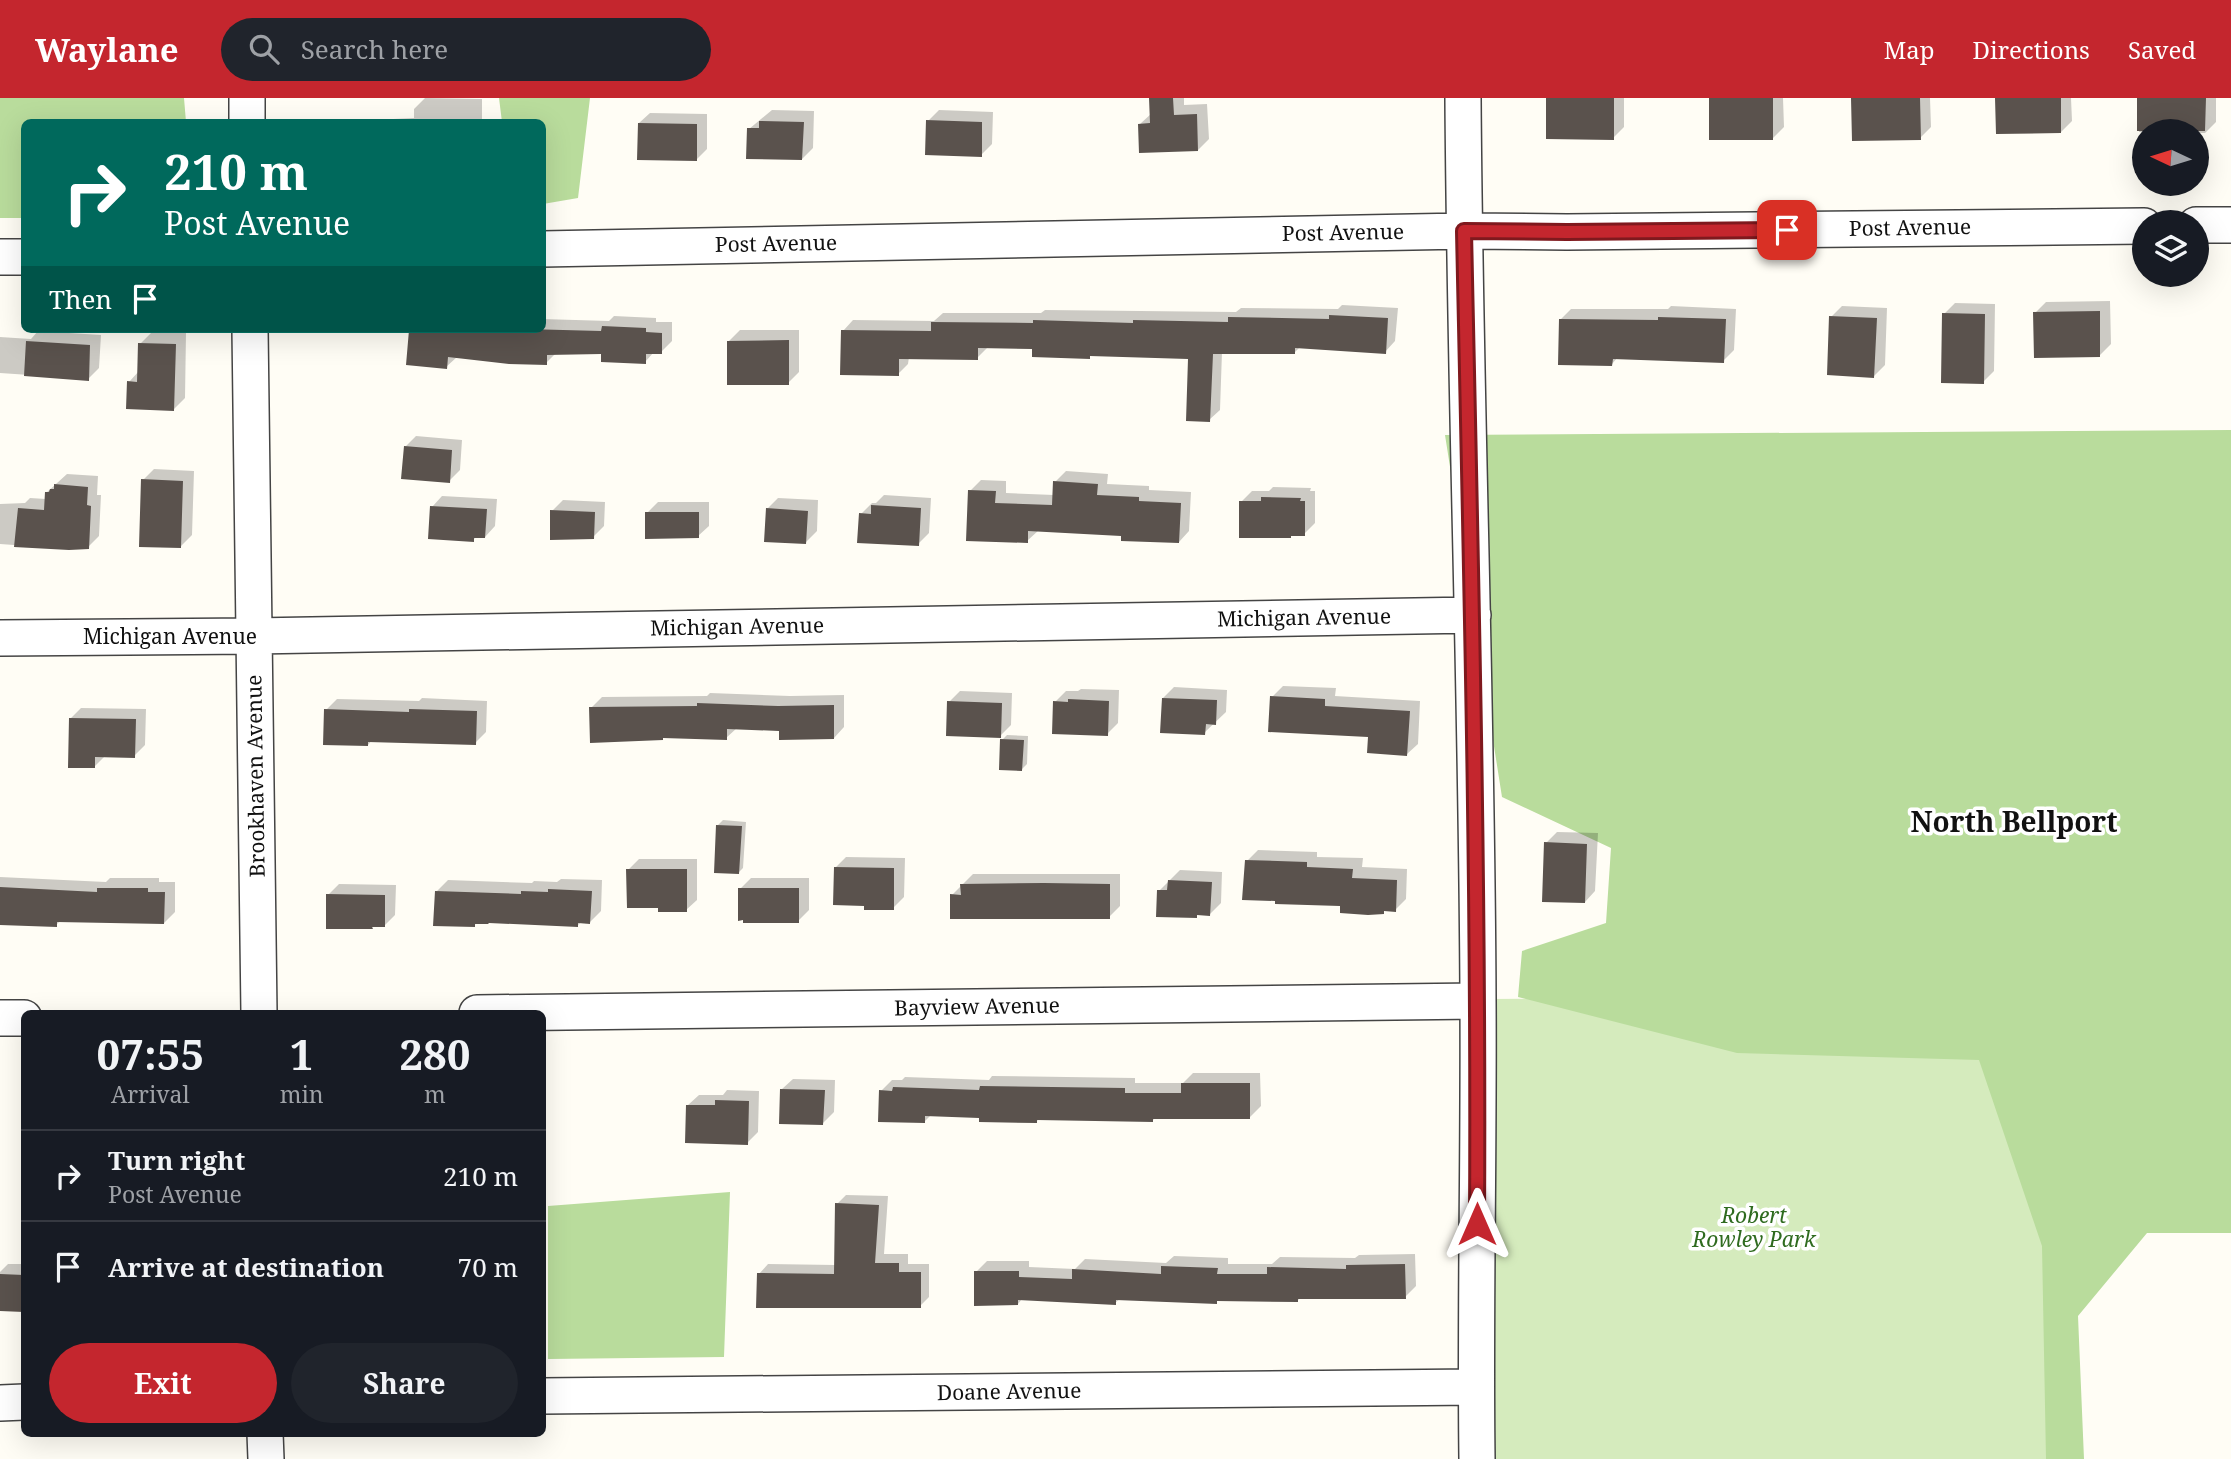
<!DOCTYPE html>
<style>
:root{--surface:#171b24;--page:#20242c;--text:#f1f3f6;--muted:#9ea1a6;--line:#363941;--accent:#c4262e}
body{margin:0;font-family:"Noto Serif",serif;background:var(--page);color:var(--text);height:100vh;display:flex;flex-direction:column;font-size:26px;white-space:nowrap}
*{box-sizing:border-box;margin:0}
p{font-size:23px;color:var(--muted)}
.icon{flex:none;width:38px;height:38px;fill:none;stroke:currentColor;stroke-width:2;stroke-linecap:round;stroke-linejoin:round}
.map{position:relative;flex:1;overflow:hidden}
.drawer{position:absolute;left:21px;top:912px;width:525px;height:427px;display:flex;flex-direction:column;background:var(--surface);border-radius:10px;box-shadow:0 7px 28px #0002}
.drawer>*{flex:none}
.guide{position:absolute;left:21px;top:21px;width:525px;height:214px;border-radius:10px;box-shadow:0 7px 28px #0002;background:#00695c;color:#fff;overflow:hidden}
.needle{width:46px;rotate:274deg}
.controls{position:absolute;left:2132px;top:21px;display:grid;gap:14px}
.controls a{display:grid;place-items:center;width:77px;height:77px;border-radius:50%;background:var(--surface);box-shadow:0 7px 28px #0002;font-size:35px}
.pin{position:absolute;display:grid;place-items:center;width:60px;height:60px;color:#fff;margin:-30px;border-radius:14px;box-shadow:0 4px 10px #0006}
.me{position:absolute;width:77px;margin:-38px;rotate:0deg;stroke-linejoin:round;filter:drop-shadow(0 0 5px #0008)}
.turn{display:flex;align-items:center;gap:24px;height:147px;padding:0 28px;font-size:32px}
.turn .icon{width:91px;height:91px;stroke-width:2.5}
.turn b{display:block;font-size:49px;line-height:60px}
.then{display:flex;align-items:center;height:66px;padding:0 28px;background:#0003;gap:14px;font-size:26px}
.eta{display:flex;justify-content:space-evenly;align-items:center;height:119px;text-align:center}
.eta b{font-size:42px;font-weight:700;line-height:49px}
.primary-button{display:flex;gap:14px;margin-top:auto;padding:14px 28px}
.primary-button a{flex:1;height:80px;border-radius:42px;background:var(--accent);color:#fff;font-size:28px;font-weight:700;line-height:80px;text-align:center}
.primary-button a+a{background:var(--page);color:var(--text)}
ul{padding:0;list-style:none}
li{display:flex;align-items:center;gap:21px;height:91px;padding:0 28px;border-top:2px solid var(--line)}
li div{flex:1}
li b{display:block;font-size:26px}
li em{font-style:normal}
header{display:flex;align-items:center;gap:42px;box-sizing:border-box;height:98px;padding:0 35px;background:var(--accent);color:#fff}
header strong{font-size:33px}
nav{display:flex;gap:38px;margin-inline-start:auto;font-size:24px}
.search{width:490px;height:63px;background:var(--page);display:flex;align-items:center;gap:18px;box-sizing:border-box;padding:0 24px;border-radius:38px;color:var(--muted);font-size:26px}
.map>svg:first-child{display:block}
.green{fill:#d5ebbd}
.forest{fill:#b9dc9c}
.shadow{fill:#0003}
.building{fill:#5a524d}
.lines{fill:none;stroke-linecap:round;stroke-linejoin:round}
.minor-casing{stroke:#444;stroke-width:38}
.minor{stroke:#fff;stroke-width:35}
.route-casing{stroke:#7f191e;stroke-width:18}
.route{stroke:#c4262e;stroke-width:12}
.labels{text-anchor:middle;stroke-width:7;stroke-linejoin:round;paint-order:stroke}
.street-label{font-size:21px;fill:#111;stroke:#fff}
.park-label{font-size:21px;font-style:italic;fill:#2f6b1f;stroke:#fff}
.district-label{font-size:28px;font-weight:bold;fill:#111;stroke:#fff}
</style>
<header>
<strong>Waylane</strong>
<div class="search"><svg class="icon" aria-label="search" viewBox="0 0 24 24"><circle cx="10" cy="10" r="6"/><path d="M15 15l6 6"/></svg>Search here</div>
<nav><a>Map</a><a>Directions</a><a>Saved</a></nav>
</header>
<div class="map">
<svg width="2231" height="1361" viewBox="0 0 2231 1361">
<rect width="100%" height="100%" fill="#fffdf5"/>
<!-- green -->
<path class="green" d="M 2049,898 L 2051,1361 L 1491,1361 L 1489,901 Z"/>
<!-- forest -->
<path class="forest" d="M 0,0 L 184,0 L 186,24 L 24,24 L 24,120 L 0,120 Z
M 499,0 L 590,0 L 578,100 L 543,106 L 542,24 L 502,24 Z
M 2231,332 L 2231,1135 L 2147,1135 L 2078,1218 L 2084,1361 L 2046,1361 L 2042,1148 L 1979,962 L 1737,955 L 1518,899 L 1522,853 L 1606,825 L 1611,750 L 1502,699 L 1445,337 Z
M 730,1094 L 724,1259 L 548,1261 L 548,1108 Z"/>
<!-- shadow -->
<path class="shadow" d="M 425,0 L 482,1 L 482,24 L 331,24 L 414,20 L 414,11 Z
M 1151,0 L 1184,0 L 1184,7 L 1207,6 L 1209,41 L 1198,52 L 1140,26 L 1152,15 Z
M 1548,0 L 1624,0 L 1624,29 L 1613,40 Z
M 1711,0 L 1783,0 L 1784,29 L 1773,40 Z
M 1853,0 L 1930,0 L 1931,29 L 1920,40 Z
M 1997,0 L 2071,0 L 2072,23 L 2061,34 Z
M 2139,0 L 2216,0 L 2216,24 L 2205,35 L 2139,34 Z
M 772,12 L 814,13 L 813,50 L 802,61 L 749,31 Z
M 939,12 L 993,14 L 992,46 L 981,57 L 928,23 Z
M 650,15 L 707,16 L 707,51 L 696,62 L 639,25 Z
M 2110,203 L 2111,246 L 2100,257 L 2035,215 L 2046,204 Z
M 1955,205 L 1995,206 L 1994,273 L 1983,284 L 1944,216 Z
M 1342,207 L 1398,210 L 1395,243 L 1385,254 L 1300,249 L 1294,255 L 1222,254 L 1220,312 L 1209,322 L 1190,259 L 1092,256 L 1089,259 L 1034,250 L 989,248 L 977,260 L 909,259 L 908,266 L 898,276 L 843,233 L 853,222 L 934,223 L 943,215 L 1041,215 L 1045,212 L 1236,214 L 1241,210 L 1338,211 Z
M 1671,208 L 1736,211 L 1734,252 L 1723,263 L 1618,259 L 1612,266 L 1560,222 L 1571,211 L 1668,211 Z
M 1842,208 L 1887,210 L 1885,267 L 1874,278 L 1831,219 Z
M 614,218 L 656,220 L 656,224 L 672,224 L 672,243 L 661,254 L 654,254 L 645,264 L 603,255 L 556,255 L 546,265 L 457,259 L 446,269 L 410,233 L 412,231 L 542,231 L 542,221 L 609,223 Z
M 740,232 L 799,232 L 799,274 L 788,285 L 729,243 Z
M 38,233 L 101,237 L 99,270 L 88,281 L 0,275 L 0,239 L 31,241 Z
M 151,235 L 186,235 L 185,300 L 174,311 L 129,284 L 139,273 L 140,246 Z
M 416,338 L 462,342 L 460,372 L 449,383 L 405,349 Z
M 154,371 L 194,373 L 192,437 L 181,448 L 143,382 Z
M 1066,373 L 1108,376 L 1107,386 L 1149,388 L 1149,392 L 1191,394 L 1189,433 L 1179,444 L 1123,437 L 1039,432 L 1027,443 L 970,393 L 981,382 L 1006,383 L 1006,395 L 1054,397 L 1055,384 Z
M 67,376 L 98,378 L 97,397 L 101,397 L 99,438 L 88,449 L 69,451 L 0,446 L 0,406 L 25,405 L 30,400 L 46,401 L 46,395 Z
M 1273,389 L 1311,390 L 1310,393 L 1315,393 L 1315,425 L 1304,436 L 1241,404 L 1252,393 L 1269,393 Z
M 884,397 L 931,400 L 929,435 L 918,446 L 861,416 L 872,405 L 876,405 Z
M 442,398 L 497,401 L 495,428 L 485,439 L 477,438 L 473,442 L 432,409 Z
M 778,400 L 818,402 L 817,433 L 806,444 L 767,411 Z
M 563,402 L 605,404 L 604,428 L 593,439 L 552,413 Z
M 658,404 L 709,404 L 709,428 L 698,438 L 647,415 Z
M 1283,588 L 1336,590 L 1335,598 L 1420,603 L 1418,646 L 1407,656 L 1370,637 L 1272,599 Z
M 1174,589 L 1227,592 L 1226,614 L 1204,635 L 1163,600 Z
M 1081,591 L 1119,592 L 1118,625 L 1107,636 L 1055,604 L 1066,593 L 1078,593 Z
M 960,593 L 1012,595 L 1011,627 L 1000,638 L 949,604 Z
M 710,595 L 790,598 L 844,597 L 844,629 L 834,640 L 780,631 L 737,630 L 726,640 L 591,610 L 602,599 L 707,598 Z
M 422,600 L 487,603 L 486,634 L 475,645 L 372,642 L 368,647 L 326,612 L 337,601 L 419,603 Z
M 81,610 L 146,611 L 145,647 L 134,658 L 106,657 L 94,669 L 70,621 Z
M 1007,637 L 1028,638 L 1027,666 L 1022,671 L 1002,642 Z
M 723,722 L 746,724 L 743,770 L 738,775 L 718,727 Z
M 1557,734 L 1598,735 L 1595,793 L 1585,804 L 1546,745 Z
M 1258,752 L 1317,754 L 1317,759 L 1363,760 L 1362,769 L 1407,771 L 1406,801 L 1395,812 L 1386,811 L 1383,814 L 1342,806 L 1247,763 Z
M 846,759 L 905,760 L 904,799 L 893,810 L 835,770 Z
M 639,761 L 697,761 L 697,802 L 686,812 L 628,772 Z
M 1180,772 L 1222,774 L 1221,805 L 1210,816 L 1199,816 L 1196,818 L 1159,793 Z
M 973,776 L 1120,776 L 1120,808 L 1109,819 L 952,797 Z
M 0,779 L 106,784 L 110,780 L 159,780 L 159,784 L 175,784 L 175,814 L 164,825 L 61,822 L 56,827 L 0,825 Z
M 751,780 L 809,780 L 809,812 L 798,823 L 740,791 Z
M 561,781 L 602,782 L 601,813 L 590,824 L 581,824 L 578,827 L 477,824 L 474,828 L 437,793 L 448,782 L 532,785 L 534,783 L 557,784 Z
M 339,786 L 396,787 L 395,817 L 384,828 L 374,828 L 372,830 L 328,797 Z
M 1193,975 L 1260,975 L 1261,1008 L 1250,1019 L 1156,1019 L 1153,1022 L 1040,1020 L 1036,1024 L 981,1018 L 931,1017 L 924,1024 L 881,993 L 892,982 L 902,982 L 905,979 L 989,982 L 992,978 L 1135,980 L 1135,985 L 1183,985 Z
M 793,981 L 835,982 L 834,1014 L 823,1025 L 782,991 Z
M 542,986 L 545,986 L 545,1019 L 542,1021 Z
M 727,992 L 759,993 L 758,1034 L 747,1045 L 688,1007 L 699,997 L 723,997 Z
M 846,1097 L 888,1098 L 884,1156 L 908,1156 L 908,1166 L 929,1166 L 929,1199 L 920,1208 L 759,1176 L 768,1166 L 836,1167 L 837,1106 Z
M 1415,1156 L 1416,1188 L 1405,1199 L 1300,1200 L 1297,1203 L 1219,1201 L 1216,1204 L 1121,1200 L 1115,1205 L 1022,1201 L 1018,1206 L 976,1174 L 987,1163 L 1029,1163 L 1029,1169 L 1075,1171 L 1085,1161 L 1166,1165 L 1174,1158 L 1228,1160 L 1228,1166 L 1272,1166 L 1280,1159 L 1355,1160 L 1359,1157 Z
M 8,1166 L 24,1166 L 24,1212 L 0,1211 L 0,1174 Z"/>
<!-- building -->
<path class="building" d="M 1149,0 L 1173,0 L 1174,17 L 1197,16 L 1198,53 L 1139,55 L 1138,26 L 1150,25 Z
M 1546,0 L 1614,0 L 1614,42 L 1546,41 Z
M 1709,0 L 1773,0 L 1773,42 L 1709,42 Z
M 1851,0 L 1920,0 L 1921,42 L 1852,43 Z
M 1995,0 L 2061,0 L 2061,35 L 1996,36 Z
M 2137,0 L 2206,0 L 2205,33 L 2137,33 Z
M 926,22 L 982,24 L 982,59 L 925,57 Z
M 759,23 L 804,24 L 802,62 L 746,61 L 747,30 L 759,30 Z
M 638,25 L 697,26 L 697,63 L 637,62 Z
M 2100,213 L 2100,259 L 2034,260 L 2033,214 Z
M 1942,215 L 1985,216 L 1984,286 L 1941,285 Z
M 1329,217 L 1388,220 L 1386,256 L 1295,250 L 1295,256 L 1213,256 L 1210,324 L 1186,323 L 1188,261 L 1090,258 L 1090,261 L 1032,259 L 1032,251 L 978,250 L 978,262 L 899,261 L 899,278 L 840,277 L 841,232 L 931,233 L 931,224 L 1033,225 L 1033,222 L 1133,225 L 1133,222 L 1228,224 L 1228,219 L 1329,221 Z
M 1829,218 L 1877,220 L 1874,280 L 1827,277 Z
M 1658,219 L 1726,221 L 1724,265 L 1613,261 L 1612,268 L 1558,267 L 1559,221 L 1658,222 Z
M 602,228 L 646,230 L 646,234 L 662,235 L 662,256 L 646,256 L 646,266 L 601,264 L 601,256 L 547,257 L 547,267 L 509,266 L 448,259 L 447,271 L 406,267 L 409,232 L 525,231 L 601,233 Z
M 789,242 L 789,287 L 727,287 L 727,243 Z
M 26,243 L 90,247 L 89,283 L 24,278 Z
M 138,245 L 176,246 L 174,313 L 126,311 L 127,283 L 137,284 Z
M 404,348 L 452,352 L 450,385 L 401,381 Z
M 141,381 L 183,383 L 181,450 L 139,449 Z
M 1053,383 L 1098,386 L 1097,397 L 1139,399 L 1139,403 L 1181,405 L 1179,445 L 1121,443 L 1121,438 L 1028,433 L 1028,445 L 966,443 L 968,392 L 996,393 L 995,405 L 1052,407 Z
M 54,386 L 88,389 L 87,407 L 91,408 L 89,451 L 69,452 L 14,449 L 18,410 L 44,412 L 45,394 L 49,394 L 50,391 L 54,391 Z
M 1261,399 L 1301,400 L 1300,403 L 1305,403 L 1305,438 L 1291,438 L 1291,440 L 1239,440 L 1239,403 L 1261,403 Z
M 871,407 L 921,410 L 919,448 L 857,445 L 859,415 L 871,416 Z
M 430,408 L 487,411 L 485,440 L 474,440 L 474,444 L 428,441 Z
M 766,410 L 808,413 L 806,446 L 764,444 Z
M 550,412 L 595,414 L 594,441 L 550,442 Z
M 645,414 L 699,414 L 699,440 L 645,441 Z
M 1270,598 L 1325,601 L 1325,608 L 1410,613 L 1407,658 L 1367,655 L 1368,639 L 1268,634 Z
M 1162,600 L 1217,602 L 1216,627 L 1206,626 L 1205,637 L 1160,635 Z
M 1068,601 L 1109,603 L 1108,638 L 1052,636 L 1053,603 L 1068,604 Z
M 947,603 L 1002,605 L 1001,640 L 946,638 Z
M 697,605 L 778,608 L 834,607 L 834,641 L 779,642 L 779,633 L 727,631 L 727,642 L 663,640 L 663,642 L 590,645 L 589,609 L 697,608 Z
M 324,611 L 409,614 L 409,611 L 477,613 L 476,647 L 368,644 L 368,648 L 323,647 Z
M 69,620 L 136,621 L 135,660 L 95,659 L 95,670 L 68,670 Z
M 1000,641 L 1024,642 L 1022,673 L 999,672 Z
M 716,727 L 742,728 L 739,776 L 714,775 Z
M 1544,744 L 1587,746 L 1585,805 L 1542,804 Z
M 1245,762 L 1307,764 L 1307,769 L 1353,771 L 1352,780 L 1397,782 L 1396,814 L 1384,813 L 1384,816 L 1368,817 L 1340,815 L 1340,808 L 1275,806 L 1275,803 L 1242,802 Z
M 834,769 L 894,770 L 894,812 L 864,812 L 864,808 L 833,807 Z
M 626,771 L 687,771 L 687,814 L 658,814 L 658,810 L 627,810 Z
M 1168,782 L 1212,784 L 1210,818 L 1197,817 L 1197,820 L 1156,819 L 1157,792 L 1167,792 Z
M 1044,785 L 1110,786 L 1110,821 L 950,821 L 950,796 L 961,797 L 960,786 Z
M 0,789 L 97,794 L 97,790 L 148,790 L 148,794 L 165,794 L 164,826 L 57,824 L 57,829 L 0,827 Z
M 738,790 L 799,790 L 799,825 L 743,825 L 743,822 L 738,823 Z
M 548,791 L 592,793 L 590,826 L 578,825 L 578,829 L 489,825 L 488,826 L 475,826 L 475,829 L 433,828 L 435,793 L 521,796 L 521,793 L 548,794 Z
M 326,796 L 385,797 L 385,829 L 372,829 L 373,831 L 326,831 Z
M 1181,985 L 1250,985 L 1250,1021 L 1153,1021 L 1153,1024 L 1037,1022 L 1037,1025 L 979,1024 L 979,1020 L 925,1018 L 925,1025 L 878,1024 L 879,992 L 892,993 L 893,989 L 979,992 L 980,988 L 1125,990 L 1125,995 L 1181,995 Z
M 780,991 L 825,992 L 823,1027 L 779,1026 Z
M 715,1002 L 749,1003 L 748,1047 L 685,1045 L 686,1007 L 715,1007 Z
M 835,1105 L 879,1107 L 875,1165 L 899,1165 L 899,1174 L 921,1174 L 921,1210 L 756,1210 L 757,1175 L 834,1176 Z
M 1405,1166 L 1406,1201 L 1298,1201 L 1298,1204 L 1217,1203 L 1217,1206 L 1116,1202 L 1116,1207 L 1018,1202 L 1018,1207 L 974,1208 L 974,1173 L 1019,1173 L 1019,1179 L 1072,1181 L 1072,1171 L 1161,1176 L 1161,1168 L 1218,1170 L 1217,1176 L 1267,1176 L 1267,1169 L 1346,1171 L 1346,1167 Z
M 0,1176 L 24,1177 L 24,1214 L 0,1213 Z"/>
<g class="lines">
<defs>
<path id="minor" d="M 247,0 L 247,24
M 1463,0 C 1465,301 1477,602 1478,903 C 1479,1055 1475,1208 1477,1361
M 2196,127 L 2231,127
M 542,151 L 1464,133 L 1567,134 L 2144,128
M 0,159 L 24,159
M 250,231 L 259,915
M 0,540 L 254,538 L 1473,517
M 477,915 L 1478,903
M 0,920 L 24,920
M 542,1298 L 1476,1289
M 0,1305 L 24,1304
M 265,1335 L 266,1361"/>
</defs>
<!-- minor casing -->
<use href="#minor" class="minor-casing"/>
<!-- minor -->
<use href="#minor" class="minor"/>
</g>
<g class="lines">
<defs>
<path id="route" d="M 1477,1126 C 1479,795 1471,464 1464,133 L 1567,134 L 1787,132"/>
</defs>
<!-- route casing -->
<use href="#route" class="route-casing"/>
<!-- route -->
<use href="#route" class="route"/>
</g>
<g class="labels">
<!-- street labels -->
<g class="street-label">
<text transform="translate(1910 130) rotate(-1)" y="7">Post Avenue</text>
<text transform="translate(1343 135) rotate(-1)" y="7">Post Avenue</text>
<text transform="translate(776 146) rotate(-1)" y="7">Post Avenue</text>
<text transform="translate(1304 520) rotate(-1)" y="7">Michigan Avenue</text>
<text transform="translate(737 529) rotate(-1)" y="7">Michigan Avenue</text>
<text x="170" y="546">Michigan Avenue</text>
<text transform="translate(256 678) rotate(-91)" y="7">Brookhaven Avenue</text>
<text transform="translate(977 909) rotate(-1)" y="7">Bayview Avenue</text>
<text transform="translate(1009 1294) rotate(-1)" y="7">Doane Avenue</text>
</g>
<!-- park labels -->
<g class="park-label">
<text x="1754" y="1125">Robert<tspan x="1754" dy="24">Rowley Park</tspan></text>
</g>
<!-- district labels -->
<g class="district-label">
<text x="2014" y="734">North Bellport</text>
</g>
</g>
</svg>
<div class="controls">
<a><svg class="needle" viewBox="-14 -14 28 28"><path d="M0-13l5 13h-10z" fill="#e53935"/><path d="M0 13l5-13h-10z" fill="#9ea1a6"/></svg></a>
<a><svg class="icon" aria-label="layers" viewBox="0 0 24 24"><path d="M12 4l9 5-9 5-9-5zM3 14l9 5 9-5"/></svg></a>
</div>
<div class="pin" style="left:1787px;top:132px;background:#d93025"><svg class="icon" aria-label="arrive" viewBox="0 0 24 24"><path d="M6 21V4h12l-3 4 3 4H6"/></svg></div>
<svg class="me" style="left:1477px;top:1126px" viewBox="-20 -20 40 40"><path d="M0-17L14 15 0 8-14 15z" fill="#c4262e" stroke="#fff" stroke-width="4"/></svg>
<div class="guide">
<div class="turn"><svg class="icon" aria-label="right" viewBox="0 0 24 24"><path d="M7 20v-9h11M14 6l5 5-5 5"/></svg><div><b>210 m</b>Post Avenue</div></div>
<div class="then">Then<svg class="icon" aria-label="arrive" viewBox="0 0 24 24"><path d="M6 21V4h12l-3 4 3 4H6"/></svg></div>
</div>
<section class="drawer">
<div class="eta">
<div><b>07:55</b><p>Arrival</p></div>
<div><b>1</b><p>min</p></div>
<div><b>280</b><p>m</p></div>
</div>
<ul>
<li><svg class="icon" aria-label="right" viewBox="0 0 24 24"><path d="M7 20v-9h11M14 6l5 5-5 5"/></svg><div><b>Turn right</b><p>Post Avenue</p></div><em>210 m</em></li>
<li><svg class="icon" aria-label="arrive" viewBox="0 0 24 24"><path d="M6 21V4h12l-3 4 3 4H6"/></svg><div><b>Arrive at destination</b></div><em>70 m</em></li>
</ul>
<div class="primary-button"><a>Exit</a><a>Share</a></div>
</section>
</div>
